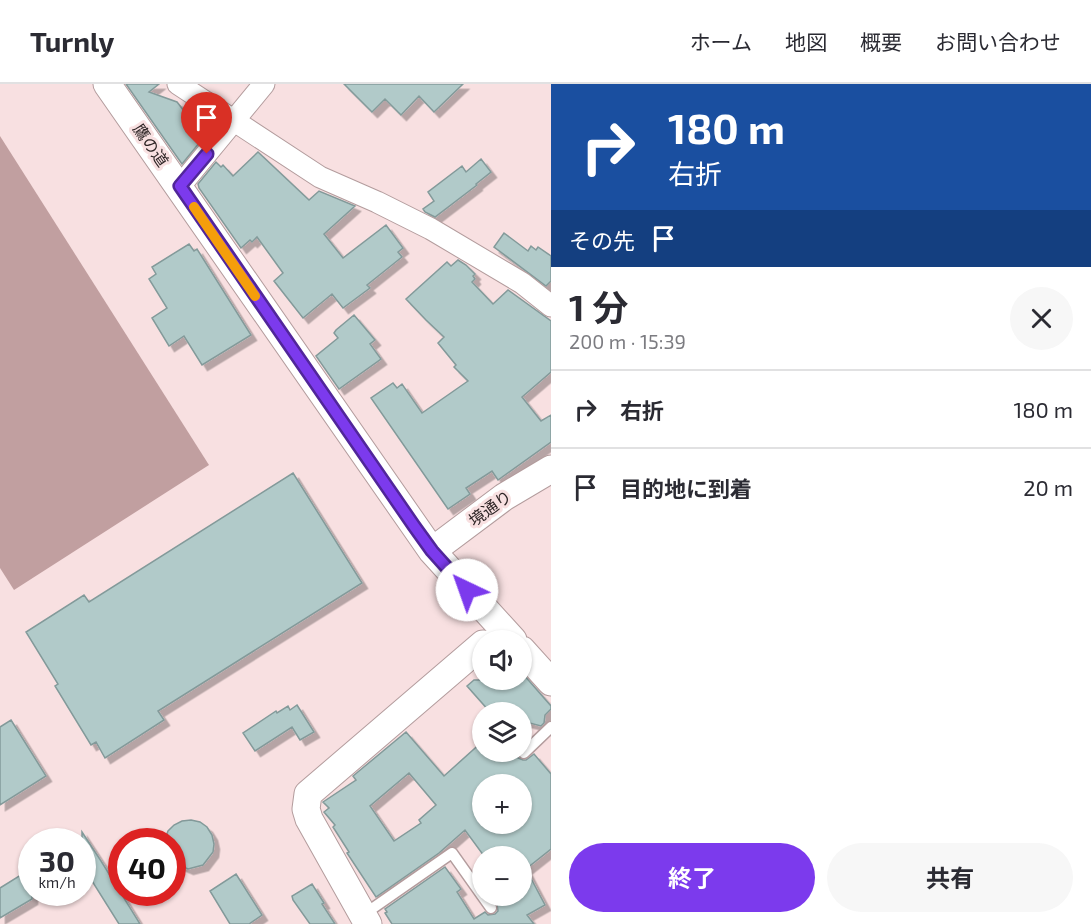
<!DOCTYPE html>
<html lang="ja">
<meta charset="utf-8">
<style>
:root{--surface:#fff;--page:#f7f7f7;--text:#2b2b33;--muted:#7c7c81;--line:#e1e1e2;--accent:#7c3aed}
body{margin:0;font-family:"Exo 2","Noto Sans JP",sans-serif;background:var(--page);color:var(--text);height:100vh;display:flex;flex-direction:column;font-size:22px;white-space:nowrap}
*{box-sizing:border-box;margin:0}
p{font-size:20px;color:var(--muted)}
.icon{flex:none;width:33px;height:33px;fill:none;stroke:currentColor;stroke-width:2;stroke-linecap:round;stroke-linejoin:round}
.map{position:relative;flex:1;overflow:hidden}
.panel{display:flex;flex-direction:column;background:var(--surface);width:540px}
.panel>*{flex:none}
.top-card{background:#1a4fa0;color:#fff;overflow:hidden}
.controls{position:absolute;left:472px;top:546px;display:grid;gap:12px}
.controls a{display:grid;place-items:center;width:60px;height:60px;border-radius:50%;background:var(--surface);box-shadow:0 2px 4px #0004;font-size:30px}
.speed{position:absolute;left:18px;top:744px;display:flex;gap:12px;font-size:30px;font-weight:700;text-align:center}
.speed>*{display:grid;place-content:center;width:78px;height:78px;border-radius:50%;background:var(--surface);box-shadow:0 2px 4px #0004;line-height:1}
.speed small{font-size:15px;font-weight:400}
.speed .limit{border:9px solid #d22;background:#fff;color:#111}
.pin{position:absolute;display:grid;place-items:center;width:51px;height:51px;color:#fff;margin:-62px -26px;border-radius:50% 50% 50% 0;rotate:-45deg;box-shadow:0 0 6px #0007}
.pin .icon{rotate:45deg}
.me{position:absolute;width:66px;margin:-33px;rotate:318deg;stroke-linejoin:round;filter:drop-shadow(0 0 4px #0008)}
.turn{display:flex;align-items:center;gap:21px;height:126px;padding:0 18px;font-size:27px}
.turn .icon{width:78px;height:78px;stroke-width:2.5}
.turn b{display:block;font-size:42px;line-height:51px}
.then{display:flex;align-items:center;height:57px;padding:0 18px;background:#0003;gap:12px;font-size:22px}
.round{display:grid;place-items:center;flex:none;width:63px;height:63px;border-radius:32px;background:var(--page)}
.head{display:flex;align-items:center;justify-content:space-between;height:102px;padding:0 18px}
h1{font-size:36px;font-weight:700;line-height:45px}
.primary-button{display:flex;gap:12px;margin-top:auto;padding:12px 18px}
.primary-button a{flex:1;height:69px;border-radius:36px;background:var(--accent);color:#fff;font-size:24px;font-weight:700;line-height:69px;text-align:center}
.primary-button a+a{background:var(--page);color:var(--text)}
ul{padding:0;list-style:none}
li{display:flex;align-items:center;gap:18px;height:78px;padding:0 18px;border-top:2px solid var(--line)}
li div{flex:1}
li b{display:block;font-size:22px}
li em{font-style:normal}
header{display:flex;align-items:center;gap:36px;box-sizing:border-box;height:84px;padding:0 30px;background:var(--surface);border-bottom:2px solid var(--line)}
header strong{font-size:28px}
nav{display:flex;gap:33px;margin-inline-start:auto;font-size:21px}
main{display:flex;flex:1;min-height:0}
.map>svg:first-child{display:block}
.water{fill:#c19fa0}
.building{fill:#b1cac9;stroke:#839a9a;stroke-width:1.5;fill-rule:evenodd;filter:url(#shadow)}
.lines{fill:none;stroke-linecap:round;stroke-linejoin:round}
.service-casing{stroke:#b39c9d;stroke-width:13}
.minor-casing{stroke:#b39c9d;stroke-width:23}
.tertiary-casing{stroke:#b39c9d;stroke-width:29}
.service{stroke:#fff;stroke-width:10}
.minor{stroke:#fff;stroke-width:21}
.tertiary{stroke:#fff;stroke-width:27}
.route-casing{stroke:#51269a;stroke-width:15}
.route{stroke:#7c3aed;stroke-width:10}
.slow{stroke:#f59e0b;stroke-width:10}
.labels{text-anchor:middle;stroke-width:6;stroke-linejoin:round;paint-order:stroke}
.street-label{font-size:16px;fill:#2d2425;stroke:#f8e0e1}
</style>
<header>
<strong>Turnly</strong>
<nav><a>ホーム</a><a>地図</a><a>概要</a><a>お問い合わせ</a></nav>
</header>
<main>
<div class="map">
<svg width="551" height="840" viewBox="0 0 551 840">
<defs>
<filter id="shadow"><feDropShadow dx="5.5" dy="5.5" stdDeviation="0" flood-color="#0004"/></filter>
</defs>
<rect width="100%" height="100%" fill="#f8e0e1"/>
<!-- water -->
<path class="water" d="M 0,52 L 209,381 L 14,506 L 0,484 Z"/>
<!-- building -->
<path class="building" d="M 126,0 L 159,0 L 149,8 L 177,18 L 202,50 L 204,53 L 182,80 Z
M 344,0 L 463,0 L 434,28 L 419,12 L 401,31 L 385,15 L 372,28 Z
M 258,68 L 309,116 L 319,107 L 355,122 L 324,150 L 343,174 L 386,141 L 403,164 L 398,168 L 402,173 L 367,201 L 370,204 L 343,224 L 332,210 L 303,234 L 274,197 L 283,189 L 257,153 L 252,158 L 250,156 L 241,164 L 199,104 L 198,100 L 216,78 L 221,83 L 223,81 L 233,92 Z
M 481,75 L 491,88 L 476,100 L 477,101 L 435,133 L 425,128 L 423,125 L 434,117 L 428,108 L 462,82 L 466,88 Z
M 504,149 L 528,167 L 531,162 L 536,166 L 538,163 L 551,172 L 551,197 L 546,202 L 494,163 Z
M 189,160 L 194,167 L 197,165 L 251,251 L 202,281 L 184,252 L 169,262 L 152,234 L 167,224 L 149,195 L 156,190 L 152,183 Z
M 458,176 L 466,181 L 475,190 L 473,192 L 475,195 L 472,198 L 493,220 L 508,206 L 551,237 L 551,288 L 522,313 L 541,337 L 551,331 L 551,358 L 498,396 L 492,387 L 466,404 L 470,410 L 448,425 L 371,314 L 393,299 L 397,304 L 402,300 L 422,329 L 468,297 L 454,283 L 456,281 L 438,259 L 444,253 L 426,236 L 406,215 L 447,178 L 451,182 Z
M 354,231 L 375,256 L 370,260 L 381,275 L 339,305 L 316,272 L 338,254 L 334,249 L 336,246 Z
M 293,389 L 362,499 L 158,627 L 164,636 L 105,674 L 96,658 L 91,661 L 55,602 L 58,600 L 26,548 L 84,511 L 89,518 Z
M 523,590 L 551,622 L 551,625 L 545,631 L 544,639 L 541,642 L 522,637 L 522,628 L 490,628 L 467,602 L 474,596 L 522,596 Z
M 297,621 L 314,648 L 300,656 L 292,643 L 255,667 L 243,649 L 276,627 L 277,629 L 288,622 L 290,626 Z
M 11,636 L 46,692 L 0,721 L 0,643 Z
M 406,648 L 444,692 L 483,657 L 483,668 L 517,668 L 518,674 L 523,676 L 526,676 L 534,670 L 551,690 L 551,765 L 526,785 L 545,821 L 527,831 L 534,840 L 392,840 L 385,829 L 387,828 L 385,825 L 445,783 L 461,805 L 457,808 L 474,835 L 485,828 L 488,831 L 495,830 L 498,827 L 497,820 L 510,812 L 522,812 L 522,772 L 484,772 L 465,746 L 439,769 L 376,813 L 347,769 L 349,768 L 333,743 L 335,741 L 324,728 L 329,724 L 323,718 L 356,696 L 353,692 ZM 409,689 L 436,721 L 419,736 L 421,739 L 394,757 L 370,722 ZM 483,700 L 522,700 L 522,740 L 483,740 Z
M 191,736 L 200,738 L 207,743 L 212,751 L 214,760 L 213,768 L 203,781 L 188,785 L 172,778 L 172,758 L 164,758 L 168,747 L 174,741 L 182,737 Z
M 82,748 L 101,777 L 140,840 L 119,840 L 82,781 Z
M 32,784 L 32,815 L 0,834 L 0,804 Z
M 236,790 L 262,831 L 249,840 L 230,840 L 210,807 Z
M 312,800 L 324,819 L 322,820 L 335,840 L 310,840 L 293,816 L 292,812 Z"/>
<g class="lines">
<defs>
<path id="service" d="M 524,669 L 551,643
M 363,831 L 452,769 L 491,824"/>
<path id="minor" d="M 178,0 L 320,93 L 377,118 L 431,145 L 522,199 L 551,222
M 180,102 L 264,0"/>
<path id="tertiary" d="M 107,0 L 432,467 L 513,556
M 432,467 L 504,413 L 551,385
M 522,566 L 551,598
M 368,840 L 309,735 L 306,725 L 308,710 L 483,560"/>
</defs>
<!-- service casing -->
<use href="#service" class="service-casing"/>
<!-- minor casing -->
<use href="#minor" class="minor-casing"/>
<!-- tertiary casing -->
<use href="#tertiary" class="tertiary-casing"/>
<!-- service -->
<use href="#service" class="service"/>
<!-- minor -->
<use href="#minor" class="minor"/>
<!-- tertiary -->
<use href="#tertiary" class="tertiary"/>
</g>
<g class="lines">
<defs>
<path id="route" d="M 207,70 L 180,102 L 414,442 L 432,467 L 467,506"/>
</defs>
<!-- route casing -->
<use href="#route" class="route-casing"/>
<!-- route -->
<use href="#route" class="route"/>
<!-- slow -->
<path class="slow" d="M 194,123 L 255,212"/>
</g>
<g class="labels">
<!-- street labels -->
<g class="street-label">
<text transform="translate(151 61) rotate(55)" y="6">鷹の道</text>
<text transform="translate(490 424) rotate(-36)" y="6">境通り</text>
</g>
</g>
</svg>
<div class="controls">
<a><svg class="icon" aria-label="sound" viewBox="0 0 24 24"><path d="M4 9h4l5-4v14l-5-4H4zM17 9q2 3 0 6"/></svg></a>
<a><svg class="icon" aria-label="layers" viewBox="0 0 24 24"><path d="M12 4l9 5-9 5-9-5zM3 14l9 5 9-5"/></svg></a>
<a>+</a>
<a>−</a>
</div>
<div class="speed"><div>30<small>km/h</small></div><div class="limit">40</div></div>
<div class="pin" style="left:207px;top:70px;background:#d93025"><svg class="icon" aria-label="arrive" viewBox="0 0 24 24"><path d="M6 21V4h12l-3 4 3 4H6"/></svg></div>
<svg class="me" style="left:467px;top:506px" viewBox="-20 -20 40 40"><circle r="19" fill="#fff"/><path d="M0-13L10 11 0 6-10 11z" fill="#7c3aed"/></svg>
</div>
<section class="panel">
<div class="top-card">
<div class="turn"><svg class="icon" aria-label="right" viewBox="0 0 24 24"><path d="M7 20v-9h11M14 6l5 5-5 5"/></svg><div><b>180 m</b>右折</div></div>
<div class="then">その先<svg class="icon" aria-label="arrive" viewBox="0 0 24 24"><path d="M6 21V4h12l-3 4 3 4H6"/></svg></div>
</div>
<div class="head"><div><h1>1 分</h1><p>200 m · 15:39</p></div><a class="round"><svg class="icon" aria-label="close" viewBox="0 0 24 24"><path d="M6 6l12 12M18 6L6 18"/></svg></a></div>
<ul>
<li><svg class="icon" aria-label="right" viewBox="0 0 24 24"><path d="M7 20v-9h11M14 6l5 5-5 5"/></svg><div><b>右折</b></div><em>180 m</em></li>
<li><svg class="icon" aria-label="arrive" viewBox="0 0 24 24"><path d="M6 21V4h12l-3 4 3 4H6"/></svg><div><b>目的地に到着</b></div><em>20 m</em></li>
</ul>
<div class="primary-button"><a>終了</a><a>共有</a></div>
</section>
</main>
